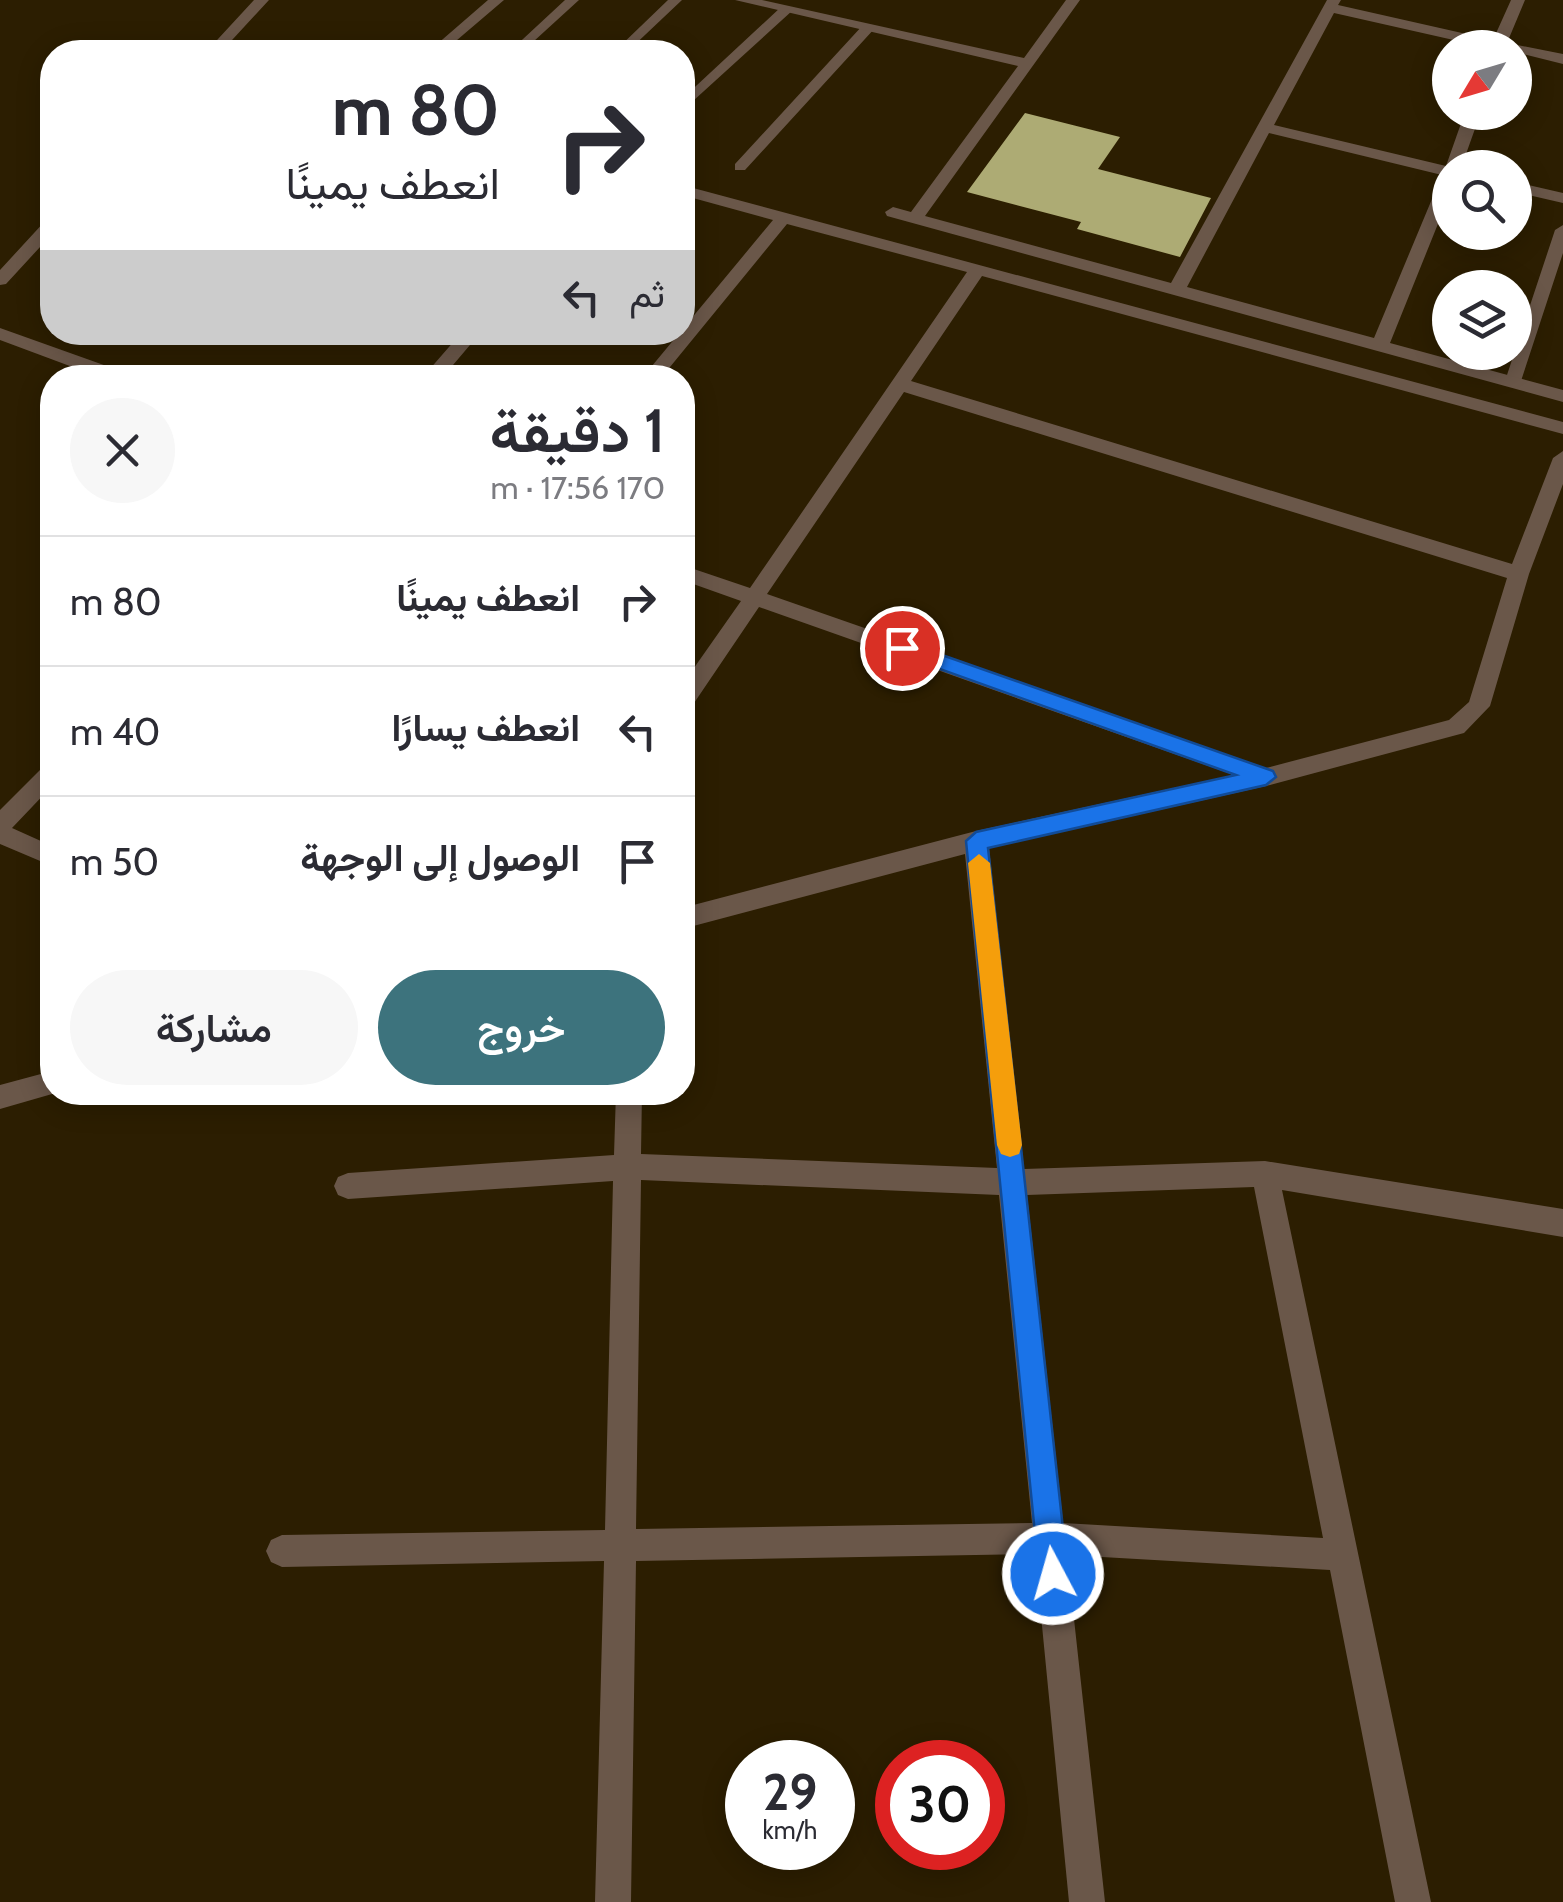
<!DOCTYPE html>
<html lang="ar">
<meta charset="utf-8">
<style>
:root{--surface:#fff;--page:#f7f7f7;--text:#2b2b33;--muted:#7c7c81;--line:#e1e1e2;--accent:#3d737d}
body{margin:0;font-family:Cabin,Vazirmatn,sans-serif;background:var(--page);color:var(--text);direction:rtl;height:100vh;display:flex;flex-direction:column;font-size:38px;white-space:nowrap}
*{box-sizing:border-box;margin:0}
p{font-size:32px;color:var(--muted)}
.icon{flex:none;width:55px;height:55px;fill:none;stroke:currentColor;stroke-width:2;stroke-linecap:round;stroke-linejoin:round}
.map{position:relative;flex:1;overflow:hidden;direction:ltr}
.sheet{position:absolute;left:40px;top:365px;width:655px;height:740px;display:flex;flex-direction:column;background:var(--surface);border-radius:40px;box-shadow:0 5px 25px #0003;direction:rtl}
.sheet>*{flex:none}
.banner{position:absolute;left:40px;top:40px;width:655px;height:305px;border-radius:40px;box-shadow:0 5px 25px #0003;direction:rtl;background:#fff;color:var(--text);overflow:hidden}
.needle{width:65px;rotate:232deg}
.controls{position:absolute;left:1432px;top:30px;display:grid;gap:20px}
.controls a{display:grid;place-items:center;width:100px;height:100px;border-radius:50%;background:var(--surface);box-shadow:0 5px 25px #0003;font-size:50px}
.speed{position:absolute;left:725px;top:1740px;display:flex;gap:20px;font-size:50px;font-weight:700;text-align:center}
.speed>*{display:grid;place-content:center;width:130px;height:130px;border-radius:50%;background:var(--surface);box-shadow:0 5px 25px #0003;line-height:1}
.speed small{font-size:25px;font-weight:400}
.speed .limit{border:15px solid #d22;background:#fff;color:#111}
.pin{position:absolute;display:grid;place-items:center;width:85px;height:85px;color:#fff;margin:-42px;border:5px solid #fff;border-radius:50%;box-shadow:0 2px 10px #0007}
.me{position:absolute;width:110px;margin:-55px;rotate:354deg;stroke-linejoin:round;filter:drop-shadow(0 0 8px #0008)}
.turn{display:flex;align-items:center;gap:35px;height:210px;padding:0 30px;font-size:45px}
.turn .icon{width:130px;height:130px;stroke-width:2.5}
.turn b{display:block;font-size:70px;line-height:85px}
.then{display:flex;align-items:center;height:95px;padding:0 30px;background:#0003;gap:20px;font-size:38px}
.round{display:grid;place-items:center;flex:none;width:105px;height:105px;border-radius:52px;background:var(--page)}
.head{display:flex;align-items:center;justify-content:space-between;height:170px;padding:0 30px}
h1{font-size:60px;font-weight:600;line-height:75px}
.primary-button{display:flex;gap:20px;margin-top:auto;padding:20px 30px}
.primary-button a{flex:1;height:115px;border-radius:60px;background:var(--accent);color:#fff;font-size:40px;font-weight:600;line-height:115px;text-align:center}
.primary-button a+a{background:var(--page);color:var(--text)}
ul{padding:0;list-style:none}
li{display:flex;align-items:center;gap:30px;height:130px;padding:0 30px;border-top:2px solid var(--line)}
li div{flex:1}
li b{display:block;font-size:38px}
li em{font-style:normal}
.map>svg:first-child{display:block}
.building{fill:#adab74}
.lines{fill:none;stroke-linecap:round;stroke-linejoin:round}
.service{fill:#6a5749;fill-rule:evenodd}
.minor{fill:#6a5749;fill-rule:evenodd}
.route{fill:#1a73e8;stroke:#114b97;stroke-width:2.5}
.slow{fill:#f59e0b}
</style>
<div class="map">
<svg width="1563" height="1902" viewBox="0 0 1563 1902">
<rect width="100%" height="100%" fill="#2c1e01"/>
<!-- building -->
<path class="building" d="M 1025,113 L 1120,137 L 1098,169 L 1211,198 L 1180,257 L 1077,229 L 1081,222 L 967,192 Z"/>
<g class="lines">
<!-- service -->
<path class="service" d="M 565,0 L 579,0 L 522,52 L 509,52 Z
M 668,0 L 682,0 L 627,52 L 614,52 Z
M 781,7 L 793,10 L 682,111 L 682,99 Z
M 863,25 L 875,28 L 745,170 L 735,170 L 735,164 Z
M 1563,225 L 1563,253 L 1521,381 L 1513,386 L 1507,385 L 1505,381 L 1555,230 Z"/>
<!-- minor -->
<path class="minor" d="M 254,0 L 269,0 L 221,52 L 206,52 Z
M 488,0 L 504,0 L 443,52 L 428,52 Z
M 735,0 L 762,0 L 1024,58 L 1066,0 L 1080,0 L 925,216 L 1171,283 L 1327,0 L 1341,0 L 1338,5 L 1493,40 L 1511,0 L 1525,0 L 1507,43 L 1563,54 L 1563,64 L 1515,52 L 1515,48 L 1489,48 L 1334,13 L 1274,125 L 1446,166 L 1465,112 L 1481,112 L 1461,168 L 1450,168 L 1450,194 L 1390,343 L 1563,390 L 1563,402 L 887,216 L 885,212 L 893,207 L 911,212 L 1018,66 ZM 1269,133 L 1442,175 L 1374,338 L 1187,287 Z
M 1515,182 L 1563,193 L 1563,203 L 1515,192 Z
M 682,185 L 1563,422 L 1563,434 L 982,276 L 911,381 L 1512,564 L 1553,458 L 1563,451 L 1563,484 L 1529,574 L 1490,706 L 1464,733 L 1266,786 L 989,848 L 1024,1169 L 1265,1161 L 1563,1209 L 1563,1237 L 1282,1190 L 1431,1902 L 1395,1902 L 1330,1570 L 1067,1555 L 1105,1902 L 1069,1902 L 1035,1554 L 636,1561 L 631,1902 L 595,1902 L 604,1561 L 282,1567 L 271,1562 L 266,1551 L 271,1540 L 282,1535 L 605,1530 L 613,1181 L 348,1199 L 338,1195 L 334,1186 L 338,1177 L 348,1173 L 614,1155 L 616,1092 L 642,1092 L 641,1154 L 997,1168 L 965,854 L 682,929 L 682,908 L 976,831 L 1234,775 L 759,607 L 690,709 L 682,711 L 682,685 L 741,601 L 682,580 L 682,565 L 750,588 L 967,272 L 787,224 L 661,378 L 642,378 L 773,220 L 682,195 ZM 904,392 L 1507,578 L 1469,702 L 1449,720 L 1266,768 L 767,594 ZM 641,1180 L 999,1195 L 1032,1523 L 636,1529 ZM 1254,1187 L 1323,1538 L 1063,1523 L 1027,1195 Z
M 52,219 L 52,234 L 6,284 L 0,285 L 0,270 L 46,220 Z
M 0,328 L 129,374 L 131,378 L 102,378 L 0,340 Z
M 462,332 L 481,332 L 442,378 L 422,378 Z
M 52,763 L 52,786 L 12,828 L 52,846 L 52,866 L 0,844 L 0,810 L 44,766 Z
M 52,1071 L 52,1092 L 59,1092 L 0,1109 L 0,1085 Z"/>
</g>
<!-- route -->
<path class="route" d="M 902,641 L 1273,771 L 1276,777 L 1266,785 L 988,848 L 1068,1574 L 1064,1585 L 1053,1589 L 1043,1585 L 1039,1574 L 966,841 L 976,832 L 1236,775 L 895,653 L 892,648 Z"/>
<!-- slow -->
<path class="slow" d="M 979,854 L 990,863 L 1022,1145 L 1019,1154 L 1010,1157 L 1001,1154 L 997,1145 L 968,863 Z"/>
</svg>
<div class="controls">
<a><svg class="needle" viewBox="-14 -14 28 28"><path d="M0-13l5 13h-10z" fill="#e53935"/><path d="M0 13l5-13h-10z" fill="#7c7c81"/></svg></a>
<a><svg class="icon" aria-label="search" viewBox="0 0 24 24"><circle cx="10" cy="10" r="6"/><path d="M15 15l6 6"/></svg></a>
<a><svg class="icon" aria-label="layers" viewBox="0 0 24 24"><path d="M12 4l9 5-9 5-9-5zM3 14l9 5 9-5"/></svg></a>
</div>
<div class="speed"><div>29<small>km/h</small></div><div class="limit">30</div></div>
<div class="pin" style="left:902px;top:648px;background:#d93025"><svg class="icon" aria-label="arrive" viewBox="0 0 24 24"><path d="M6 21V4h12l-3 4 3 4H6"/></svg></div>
<svg class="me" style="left:1053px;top:1574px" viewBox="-20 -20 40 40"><circle r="17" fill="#1a73e8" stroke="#fff" stroke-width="3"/><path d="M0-11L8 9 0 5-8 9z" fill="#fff"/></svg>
<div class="banner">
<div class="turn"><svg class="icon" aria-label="right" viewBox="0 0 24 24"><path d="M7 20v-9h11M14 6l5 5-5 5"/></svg><div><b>80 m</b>انعطف يمينًا</div></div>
<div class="then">ثم<svg class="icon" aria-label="left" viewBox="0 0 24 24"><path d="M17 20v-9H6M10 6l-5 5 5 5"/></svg></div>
</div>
<section class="sheet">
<div class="head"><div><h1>1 دقيقة</h1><p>170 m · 17:56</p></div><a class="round"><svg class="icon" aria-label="close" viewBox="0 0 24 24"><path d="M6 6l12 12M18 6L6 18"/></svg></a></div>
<ul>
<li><svg class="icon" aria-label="right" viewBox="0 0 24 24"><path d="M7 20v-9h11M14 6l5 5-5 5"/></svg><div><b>انعطف يمينًا</b></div><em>80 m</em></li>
<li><svg class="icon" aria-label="left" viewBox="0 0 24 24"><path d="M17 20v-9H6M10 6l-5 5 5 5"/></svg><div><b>انعطف يسارًا</b></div><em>40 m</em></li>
<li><svg class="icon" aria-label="arrive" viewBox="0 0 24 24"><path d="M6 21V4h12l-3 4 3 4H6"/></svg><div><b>الوصول إلى الوجهة</b></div><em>50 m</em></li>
</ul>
<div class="primary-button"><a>خروج</a><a>مشاركة</a></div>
</section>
</div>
